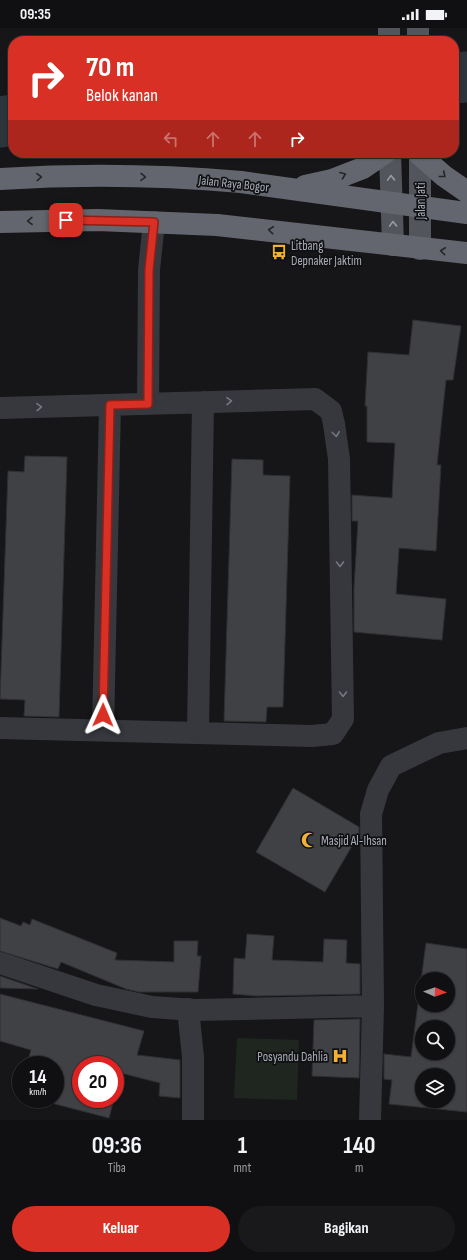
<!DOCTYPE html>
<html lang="id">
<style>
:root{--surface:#101012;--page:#19191b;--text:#f1f3f6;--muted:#9c9d9f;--line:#303032;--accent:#d93025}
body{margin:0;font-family:"Sofia Sans Condensed",sans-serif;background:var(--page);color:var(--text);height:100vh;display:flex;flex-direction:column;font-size:15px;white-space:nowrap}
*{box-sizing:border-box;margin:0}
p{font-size:13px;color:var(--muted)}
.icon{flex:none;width:22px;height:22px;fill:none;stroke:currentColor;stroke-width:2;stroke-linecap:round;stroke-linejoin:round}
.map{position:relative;height:1092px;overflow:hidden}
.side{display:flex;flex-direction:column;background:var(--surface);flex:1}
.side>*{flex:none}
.banner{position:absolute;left:8px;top:8px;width:451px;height:122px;border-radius:16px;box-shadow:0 1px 3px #0004,0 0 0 1px var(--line);background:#d93025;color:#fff;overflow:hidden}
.needle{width:26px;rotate:92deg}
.fabs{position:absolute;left:415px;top:944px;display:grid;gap:8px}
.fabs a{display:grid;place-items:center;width:40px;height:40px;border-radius:50%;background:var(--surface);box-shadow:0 1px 3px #0004,0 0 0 1px var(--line);font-size:20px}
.speed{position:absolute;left:12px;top:1028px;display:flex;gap:8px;font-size:20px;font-weight:700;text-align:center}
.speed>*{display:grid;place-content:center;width:52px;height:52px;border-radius:50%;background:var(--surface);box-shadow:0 1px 3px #0004,0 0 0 1px var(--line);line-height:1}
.speed small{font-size:10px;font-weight:400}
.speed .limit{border:6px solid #d22;background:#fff;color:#111}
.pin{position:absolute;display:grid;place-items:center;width:34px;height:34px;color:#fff;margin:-17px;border-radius:8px;box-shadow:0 2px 6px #0006}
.me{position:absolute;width:44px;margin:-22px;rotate:1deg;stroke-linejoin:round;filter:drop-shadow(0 0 3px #0008)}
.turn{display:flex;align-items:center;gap:14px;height:84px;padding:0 12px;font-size:18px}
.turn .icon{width:52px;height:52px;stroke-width:2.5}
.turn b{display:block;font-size:28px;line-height:34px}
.lanes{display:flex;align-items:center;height:38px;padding:0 12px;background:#0003;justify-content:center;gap:20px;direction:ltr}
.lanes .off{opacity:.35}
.eta{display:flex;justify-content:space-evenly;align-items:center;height:68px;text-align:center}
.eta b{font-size:24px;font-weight:700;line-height:28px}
.action{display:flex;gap:8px;margin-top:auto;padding:8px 12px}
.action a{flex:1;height:46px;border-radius:24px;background:var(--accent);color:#fff;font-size:16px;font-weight:700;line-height:46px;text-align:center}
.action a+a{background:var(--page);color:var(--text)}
.status{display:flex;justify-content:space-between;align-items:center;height:28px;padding:0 20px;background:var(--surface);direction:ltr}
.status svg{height:11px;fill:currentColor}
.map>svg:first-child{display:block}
.green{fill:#1e261f}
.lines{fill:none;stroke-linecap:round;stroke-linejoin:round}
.river{stroke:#2c353c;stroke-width:51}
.building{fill:#404145;stroke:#303034;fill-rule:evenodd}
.minor{stroke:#37383d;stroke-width:22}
.major{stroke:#53555c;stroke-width:22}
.highway{stroke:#63666e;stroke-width:22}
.oneway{stroke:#26262a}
.oneway2{stroke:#979ba6}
.oneway3{stroke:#757881}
.route-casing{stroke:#8d1f18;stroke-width:10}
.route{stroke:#d93025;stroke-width:7}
.labels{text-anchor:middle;stroke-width:3.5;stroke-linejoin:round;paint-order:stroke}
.street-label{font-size:13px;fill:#a8adb8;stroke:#111113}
.poi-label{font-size:13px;fill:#a8adb8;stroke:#111113;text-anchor:start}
</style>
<div class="status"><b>09:35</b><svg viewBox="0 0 49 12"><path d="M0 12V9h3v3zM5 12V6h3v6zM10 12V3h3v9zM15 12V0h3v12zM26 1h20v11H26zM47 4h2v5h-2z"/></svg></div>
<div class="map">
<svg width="467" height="1092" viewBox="0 0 467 1092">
<rect width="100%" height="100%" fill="#161618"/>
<!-- green -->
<path class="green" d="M 237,1010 L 299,1012 L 297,1072 L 234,1070 Z"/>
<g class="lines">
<!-- river -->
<path class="river" d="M 454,50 L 467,49
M 0,94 L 13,92"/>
</g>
<!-- building -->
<path class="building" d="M 413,292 L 461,298 L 453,352 L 446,352 L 442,389 L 437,437 L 441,437 L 436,523 L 399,520 L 396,566 L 446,571 L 442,612 L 354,604 L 354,561 L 358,493 L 352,493 L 352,467 L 392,470 L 395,415 L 367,414 L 367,378 L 365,378 L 368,324 L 409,327 Z
M 25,428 L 67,429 L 59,689 L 24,688 L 25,672 L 0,671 L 8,443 L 24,444 Z
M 232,431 L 263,432 L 263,447 L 290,448 L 283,679 L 267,679 L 266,694 L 224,693 Z
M 293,760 L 359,799 L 359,806 L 325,864 L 256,824 Z
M 0,890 L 21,898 L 23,894 L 30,897 L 32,891 L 117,925 L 115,932 L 174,934 L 174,913 L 198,913 L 197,928 L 201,928 L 198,964 L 139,964 L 126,961 L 61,934 L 58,941 L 0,923 Z
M 247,906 L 274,908 L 272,932 L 323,934 L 324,911 L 347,912 L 346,935 L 360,936 L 360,966 L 256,968 L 233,966 L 234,930 L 245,931 Z
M 426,915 L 467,921 L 467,1084 L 389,1076 L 392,1052 L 384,1051 L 384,1026 L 411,1029 ZM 422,951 L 448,951 L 448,977 L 422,977 ZM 422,999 L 448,999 L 448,1025 L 422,1025 ZM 422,1047 L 448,1047 L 448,1073 L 422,1073 Z
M 0,948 L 38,961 L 0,960 Z
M 0,966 L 144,1003 L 137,1027 L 180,1032 L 180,1070 L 159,1068 L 160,1055 L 121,1045 L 115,1068 L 115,1037 L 81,1037 L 81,1071 L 114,1071 L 109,1090 L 36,1071 L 55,1071 L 55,1037 L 27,1037 L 31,1022 L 0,1013 Z
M 360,991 L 359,1050 L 312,1048 L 314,992 Z"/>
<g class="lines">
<!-- minor -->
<path class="minor" d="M 148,376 L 149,242 L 154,194
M 0,380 L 315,371 L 331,383 L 334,396 L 339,431 L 343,691 L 333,706 L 312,708 L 0,700
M 103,702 L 110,377
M 198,705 L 203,374
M 0,935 L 96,967 L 152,979 L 195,982 L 373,978
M 188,981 L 193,1029 L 193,1092
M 370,1092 L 373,978 L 371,786 L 378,762 L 391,738 L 439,715 L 467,710"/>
<!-- major -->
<path class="major" d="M 389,0 L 389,13
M 418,0 L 418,13
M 390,125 L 393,217
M 420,221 L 420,125"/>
<!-- highway -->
<path class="highway" d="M 420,127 L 444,148 L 467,164
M 0,151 C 80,146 161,147 241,154 L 467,185
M 305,158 L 332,152 L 363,140 L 385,125
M 0,194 L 98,192 L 217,197 L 467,225"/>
</g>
<!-- one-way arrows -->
<defs><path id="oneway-chevron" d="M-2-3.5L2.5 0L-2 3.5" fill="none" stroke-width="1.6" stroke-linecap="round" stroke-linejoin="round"/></defs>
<g class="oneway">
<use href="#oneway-chevron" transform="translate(343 147) rotate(-21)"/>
<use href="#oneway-chevron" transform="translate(443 147) rotate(39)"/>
<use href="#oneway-chevron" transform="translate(39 149) rotate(-3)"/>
<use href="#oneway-chevron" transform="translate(143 149) rotate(1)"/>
<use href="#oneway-chevron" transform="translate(30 193) rotate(179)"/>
<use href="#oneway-chevron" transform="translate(271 202) rotate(-174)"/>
<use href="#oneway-chevron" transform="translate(443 223) rotate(-174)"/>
</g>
<g class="oneway2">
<use href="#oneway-chevron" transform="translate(391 150) rotate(-92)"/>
<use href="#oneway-chevron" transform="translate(393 196) rotate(-92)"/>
</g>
<g class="oneway3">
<use href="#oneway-chevron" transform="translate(229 373) rotate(-2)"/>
<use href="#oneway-chevron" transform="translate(39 379) rotate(-2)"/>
<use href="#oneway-chevron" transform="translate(336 406) rotate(83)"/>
<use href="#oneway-chevron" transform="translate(340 536) rotate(89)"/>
<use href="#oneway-chevron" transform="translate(343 666) rotate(89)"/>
</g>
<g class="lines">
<defs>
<path id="route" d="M 66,192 L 154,194 L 149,242 L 148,376 L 110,377 L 103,687"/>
</defs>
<!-- route casing -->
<use href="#route" class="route-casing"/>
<!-- route -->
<use href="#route" class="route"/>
</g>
<!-- icons -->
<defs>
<symbol id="bus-bare" viewBox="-9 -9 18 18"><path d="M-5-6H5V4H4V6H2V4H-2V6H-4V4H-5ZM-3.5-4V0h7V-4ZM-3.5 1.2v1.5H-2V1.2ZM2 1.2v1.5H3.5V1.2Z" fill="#f2b134" stroke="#111113" stroke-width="2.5" paint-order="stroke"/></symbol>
<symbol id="mosque-bare" viewBox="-9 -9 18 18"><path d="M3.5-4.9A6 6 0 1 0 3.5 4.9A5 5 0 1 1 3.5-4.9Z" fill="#f2b134" stroke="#111113" stroke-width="2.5" paint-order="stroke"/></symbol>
<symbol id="hospital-bare" viewBox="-9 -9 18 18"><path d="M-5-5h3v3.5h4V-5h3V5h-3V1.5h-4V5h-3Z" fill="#f2b134" stroke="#111113" stroke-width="2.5" paint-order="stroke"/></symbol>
</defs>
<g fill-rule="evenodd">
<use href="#bus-bare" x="268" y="213" width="22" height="22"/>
<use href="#mosque-bare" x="298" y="801" width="22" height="22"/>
<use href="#hospital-bare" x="329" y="1017" width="22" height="22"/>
</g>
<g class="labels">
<!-- street labels -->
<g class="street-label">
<text transform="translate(234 155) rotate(6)" y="5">Jalan Raya Bogor</text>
<text transform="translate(420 173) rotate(-90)" y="5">Jalan Jati</text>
</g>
<!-- poi labels -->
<g class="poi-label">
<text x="291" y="222">Litbang<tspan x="291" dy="15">Depnaker Jaktim</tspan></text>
<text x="321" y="817">Masjid Al-Ihsan</text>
<text x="328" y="1033" text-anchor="end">Posyandu Dahlia</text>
</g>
</g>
</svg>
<div class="fabs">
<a><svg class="needle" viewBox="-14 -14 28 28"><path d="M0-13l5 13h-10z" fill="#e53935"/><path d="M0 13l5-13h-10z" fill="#9c9d9f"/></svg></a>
<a><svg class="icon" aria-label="search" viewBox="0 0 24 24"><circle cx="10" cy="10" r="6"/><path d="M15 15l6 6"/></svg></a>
<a><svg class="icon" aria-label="layers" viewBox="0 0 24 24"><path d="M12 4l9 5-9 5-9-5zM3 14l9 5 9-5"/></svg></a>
</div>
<div class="speed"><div>14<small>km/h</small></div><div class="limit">20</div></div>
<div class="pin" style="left:66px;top:192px;background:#d93025"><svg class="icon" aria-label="arrive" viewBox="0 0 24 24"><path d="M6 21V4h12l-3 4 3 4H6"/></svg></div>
<svg class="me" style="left:103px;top:687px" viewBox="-20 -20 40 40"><path d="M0-17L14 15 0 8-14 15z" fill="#d93025" stroke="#fff" stroke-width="4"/></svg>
<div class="banner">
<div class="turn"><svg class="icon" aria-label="right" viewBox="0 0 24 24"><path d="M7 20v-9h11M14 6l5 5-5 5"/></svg><div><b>70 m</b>Belok kanan</div></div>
<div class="lanes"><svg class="icon off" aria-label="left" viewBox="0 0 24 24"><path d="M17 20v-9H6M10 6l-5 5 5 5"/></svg><svg class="icon off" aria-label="ahead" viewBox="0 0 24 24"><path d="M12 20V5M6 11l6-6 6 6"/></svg><svg class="icon off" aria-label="ahead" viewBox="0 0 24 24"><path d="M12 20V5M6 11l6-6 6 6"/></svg><svg class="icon" aria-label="right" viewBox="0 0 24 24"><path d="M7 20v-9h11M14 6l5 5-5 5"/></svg></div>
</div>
</div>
<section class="side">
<div class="eta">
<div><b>09:36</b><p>Tiba</p></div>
<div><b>1</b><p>mnt</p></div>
<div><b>140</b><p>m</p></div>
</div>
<div class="action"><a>Keluar</a><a>Bagikan</a></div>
</section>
